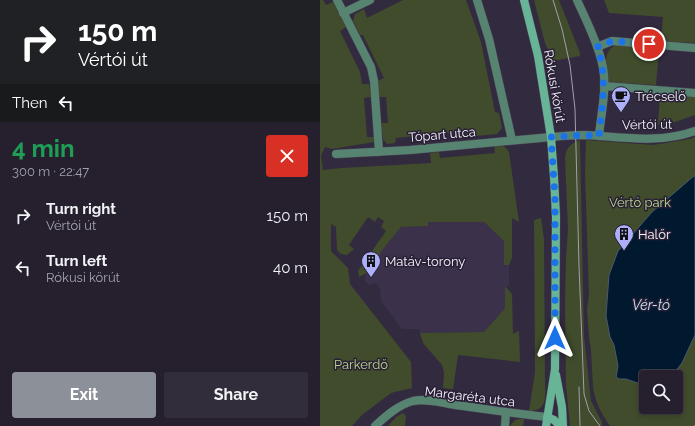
<!DOCTYPE html>
<meta charset="utf-8">
<style>
:root{--surface:#26202e;--page:#322d3a;--text:#f1f3f6;--muted:#a4a3aa;--line:#423e4a;--accent:#8c9099}
body{margin:0;font-family:Raleway,sans-serif;background:var(--page);color:var(--text);height:100vh;display:flex;flex-direction:column;font-size:15px;white-space:nowrap}
*{box-sizing:border-box;margin:0}
p{font-size:13px;color:var(--muted)}
.icon{flex:none;width:22px;height:22px;fill:none;stroke:currentColor;stroke-width:2;stroke-linecap:round;stroke-linejoin:round}
.map{position:relative;flex:1;overflow:hidden}
.side{display:flex;flex-direction:column;background:var(--surface);width:320px}
.side>*{flex:none}
.top-card{background:#202124;color:#fff;overflow:hidden}
.tools{position:absolute;left:319px;top:370px;display:grid;gap:8px}
.tools a{display:grid;place-items:center;width:44px;height:44px;border-radius:4px;background:var(--surface);box-shadow:0 2px 6px #0003,0 0 0 1px var(--line);font-size:20px}
.pin{position:absolute;display:grid;place-items:center;width:34px;height:34px;color:#fff;margin:-17px;border:2px solid #fff;border-radius:50%;box-shadow:0 1px 4px #0007}
.me{position:absolute;width:44px;margin:-22px;rotate:0deg;stroke-linejoin:round;filter:drop-shadow(0 0 3px #0008)}
.turn{display:flex;align-items:center;gap:14px;height:84px;padding:0 12px;font-size:18px}
.turn .icon{width:52px;height:52px;stroke-width:2.5}
.turn b{display:block;font-size:28px;line-height:34px}
.then{display:flex;align-items:center;height:38px;padding:0 12px;background:#0003;gap:8px;font-size:15px}
.round{display:grid;place-items:center;flex:none;width:42px;height:42px;border-radius:4px;background:var(--page)}
.summary{display:flex;align-items:center;justify-content:space-between;height:68px;padding:0 12px}
h1{font-size:24px;font-weight:700;line-height:30px;color:#1e9e55}
.primary-button{display:flex;gap:8px;margin-top:auto;padding:8px 12px}
.primary-button a{flex:1;height:46px;border-radius:4px;background:var(--accent);color:#fff;font-size:16px;font-weight:700;line-height:46px;text-align:center}
.primary-button a+a{background:var(--page);color:var(--text)}
ul{padding:0;list-style:none}
li{display:flex;align-items:center;gap:12px;height:52px;padding:0 12px}
li div{flex:1}
li b{display:block;font-size:15px}
li em{font-style:normal}
main{display:flex;flex:1;min-height:0}
.map>svg:first-child{display:block}
.built{fill:#3c314b}
.green{fill:#404c2c;fill-rule:evenodd}
.water{fill:#00192f;stroke:#4a5a6d}
.lines{fill:none;stroke-linecap:round;stroke-linejoin:round}
.minor-casing{stroke:#4d4659;stroke-width:9}
.tertiary-casing{stroke:#4d4659;stroke-width:9}
.secondary-casing{stroke:#4d4659;stroke-width:9}
.minor{stroke:#568471;stroke-width:8}
.tertiary{stroke:#568471;stroke-width:8}
.secondary{stroke:#68b497;stroke-width:8}
.tram{stroke:#a49eae;stroke-width:1}
.route{stroke:#1a73e8;stroke-width:7;stroke-dasharray:0 12.6}
.labels{text-anchor:middle;stroke-width:3;stroke-linejoin:round;paint-order:stroke}
.street-label{font-size:13px;fill:#f6f1fe;stroke:#282034}
.poi-label{font-size:13px;fill:#f6f1fe;stroke:#282034;text-anchor:start}
.park-label{font-size:13px;fill:#bbd68d;stroke:#282034}
.water-label{font-size:14px;font-style:italic;fill:#c7e0f6;stroke:#282034}
</style>
<main>
<section class="side">
<div class="top-card">
<div class="turn"><svg class="icon" aria-label="right" viewBox="0 0 24 24"><path d="M7 20v-9h11M14 6l5 5-5 5"/></svg><div><b>150 m</b>Vértói út</div></div>
<div class="then">Then<svg class="icon" aria-label="left" viewBox="0 0 24 24"><path d="M17 20v-9H6M10 6l-5 5 5 5"/></svg></div>
</div>
<div class="summary"><div><h1>4 min</h1><p>300 m · 22:47</p></div><a class="round" style="background:#d93025;color:#fff"><svg class="icon" aria-label="close" viewBox="0 0 24 24"><path d="M6 6l12 12M18 6L6 18"/></svg></a></div>
<ul>
<li><svg class="icon" aria-label="right" viewBox="0 0 24 24"><path d="M7 20v-9h11M14 6l5 5-5 5"/></svg><div><b>Turn right</b><p>Vértói út</p></div><em>150 m</em></li>
<li><svg class="icon" aria-label="left" viewBox="0 0 24 24"><path d="M17 20v-9H6M10 6l-5 5 5 5"/></svg><div><b>Turn left</b><p>Rókusi körút</p></div><em>40 m</em></li>
</ul>
<div class="primary-button"><a>Exit</a><a>Share</a></div>
</section>
<div class="map">
<svg width="375" height="426" viewBox="0 0 375 426">
<rect width="100%" height="100%" fill="#322a3e"/>
<!-- built -->
<path class="built" d="M 107,222 L 164,222 L 184,241 L 184,264 L 189,265 L 189,286 L 185,287 L 185,308 L 164,332 L 100,333 L 100,329 L 82,329 L 61,301 L 60,289 L 56,283 L 49,285 L 45,281 L 44,279 L 46,274 L 51,272 L 60,253 L 81,227 L 107,226 Z"/>
<!-- green -->
<path class="green" d="M 0,0 L 3,0 L 6,5 L 13,2 L 26,27 L 20,31 L 40,72 L 42,84 L 49,84 L 51,97 L 44,98 L 47,137 L 54,137 L 54,142 L 12,149 L 5,147 L 1,156 L 3,170 L 22,168 L 111,163 L 110,153 L 119,152 L 120,158 L 175,153 L 174,146 C 181,145 185,145 189,152 L 199,222 L 192,218 L 192,258 L 189,265 L 184,265 L 184,241 L 164,222 L 108,222 L 108,226 L 81,227 L 60,253 L 60,266 L 39,277 L 38,271 L 66,231 L 61,227 L 64,221 L 58,217 L 55,222 L 48,217 L 29,245 L 34,249 L 27,255 L 21,254 L 17,250 L 16,227 L 11,224 L 11,251 L 28,268 L 30,284 L 91,362 L 92,388 L 71,393 L 42,415 L 32,426 L 0,426 Z
M 83,0 L 146,0 L 161,42 L 175,112 L 179,113 L 182,128 L 177,134 L 147,137 L 145,131 L 76,138 L 75,143 L 67,144 L 63,139 L 61,123 L 68,123 L 66,97 L 59,97 L 58,81 L 64,78 L 43,35 L 40,35 L 33,21 L 35,14 L 44,9 L 47,18 Z
M 214,0 L 239,0 L 260,53 L 260,56 L 233,61 L 225,43 Z
M 284,0 L 375,0 L 375,43 L 341,41 L 343,17 L 289,13 Z
M 296,45 L 339,49 L 336,85 L 288,82 C 287,69 281,52 296,45 Z
M 340,93 L 375,97 L 375,115 L 355,122 L 338,125 Z
M 375,137 L 375,426 L 290,426 C 281,413 275,402 273,387 L 271,350 L 269,337 L 267,309 L 269,295 L 265,173 L 266,140 L 333,145 L 370,139 ZM 326,377 L 356,377 L 356,407 L 326,407 Z
M 260,140 L 264,336 L 271,401 L 282,422 L 282,426 L 250,426 L 246,385 L 245,303 L 246,257 L 248,230 L 245,158 C 246,148 250,144 260,140 Z
M 221,218 L 224,239 L 225,380 C 225,394 229,411 209,411 L 215,372 L 214,220 Z
M 185,286 L 192,294 L 193,334 L 199,331 L 200,362 L 138,355 L 133,389 L 123,388 L 124,373 L 122,365 L 103,343 L 100,333 L 164,332 L 185,308 Z
M 83,413 L 86,416 L 85,426 L 68,426 L 76,417 Z
M 199,419 L 204,419 L 203,426 L 190,426 L 195,420 Z"/>
<!-- water -->
<path class="water" d="M 375,175 L 375,335 L 362,363 L 351,377 L 326,377 L 326,386 L 306,379 L 299,379 L 296,377 L 298,366 L 294,345 L 290,337 L 286,316 L 289,275 L 298,251 L 332,212 Z"/>
<g class="lines">
<defs>
<path id="minor" d="M 17,0 L 51,67 L 54,81 L 59,152
M 157,0 L 169,39 L 192,140
M 257,0 C 266,20 277,41 282,63 C 288,86 281,113 279,136
M 23,13 L 50,0
M 277,47 L 292,41 L 375,48
M 284,86 L 375,93
M 16,154 L 90,150 L 231,137
M 55,426 C 66,416 78,405 93,401 C 106,398 122,403 135,405 C 166,409 196,414 227,417
M 185,426 L 186,412"/>
<path id="tertiary" d="M 231,137 C 242,136 254,135 265,135 C 302,137 339,144 375,131"/>
<path id="secondary" d="M 204,0 L 218,56 L 231,137 L 234,177 L 236,217 L 235,369 L 226,426
M 236,375 L 242,407 L 243,426
M 227,417 L 234,420 L 240,426"/>
</defs>
<!-- minor casing -->
<use href="#minor" class="minor-casing"/>
<!-- tertiary casing -->
<use href="#tertiary" class="tertiary-casing"/>
<!-- secondary casing -->
<use href="#secondary" class="secondary-casing"/>
<!-- minor -->
<use href="#minor" class="minor"/>
<!-- tertiary -->
<use href="#tertiary" class="tertiary"/>
<!-- secondary -->
<use href="#secondary" class="secondary"/>
<!-- tram -->
<path class="tram" d="M 233,0 L 242,29 L 250,65 L 255,109 L 259,266 L 264,394 L 269,411 L 280,426
M 259,387 L 260,426
M 374,426 L 375,426"/>
</g>
<g class="lines">
<!-- route -->
<path class="route" d="M 235,338 L 235,197 L 231,137 L 263,135 L 279,136 C 282,106 288,76 277,47 L 292,41 L 329,44"/>
</g>
<!-- icons -->
<defs>
<symbol id="cafe-pin" viewBox="-11 -11 22 30"><path d="M0 17L-7.5 6A9.5 9.5 0 1 1 7.5 6Z" fill="#adaffb" stroke="#282034"/><path d="M-5.5-4.5H6V0H3Q3 3.5 0 3.5H-2.5Q-5.5 3.5-5.5 0ZM3-3.2v2h1.7v-2ZM-6 4.5H4V6H-6Z" fill="#111"/></symbol>
<symbol id="building-pin" viewBox="-11 -11 22 30"><path d="M0 17L-7.5 6A9.5 9.5 0 1 1 7.5 6Z" fill="#adaffb" stroke="#282034"/><path d="M-4-6H4V6H1V3H-1V6H-4ZM-2.5-4.3h1.7v1.8h-1.7ZM.8-4.3h1.7v1.8H.8ZM-2.5-1h1.7V.8h-1.7ZM.8-1h1.7V.8H.8Z" fill="#111"/></symbol>
</defs>
<g fill-rule="evenodd">
<use href="#cafe-pin" x="290" y="85" width="22" height="30"/>
<use href="#building-pin" x="293" y="223" width="22" height="30"/>
<use href="#building-pin" x="40" y="250" width="22" height="30"/>
</g>
<g class="labels">
<!-- street labels -->
<g class="street-label">
<text transform="translate(235 86) rotate(80)" y="5">Rókusi körút</text>
<text transform="translate(327 124) rotate(-1)" y="5">Vértói út</text>
<text transform="translate(122 134) rotate(-5)" y="5">Tópart utca</text>
<text transform="translate(150 396) rotate(7)" y="5">Margaréta utca</text>
</g>
<!-- poi labels -->
<g class="poi-label">
<text x="315" y="101">Trécselő</text>
<text x="318" y="239">Halőr</text>
<text x="65" y="266">Matáv-torony</text>
</g>
<!-- park labels -->
<g class="park-label">
<text x="320" y="207">Vértó park</text>
<text x="41" y="369">Parkerdő</text>
</g>
<!-- water labels -->
<g class="water-label">
<text x="331" y="310">Vér-tó</text>
</g>
</g>
</svg>
<div class="tools">
<a><svg class="icon" aria-label="search" viewBox="0 0 24 24"><circle cx="10" cy="10" r="6"/><path d="M15 15l6 6"/></svg></a>
</div>
<div class="pin" style="left:329px;top:44px;background:#d93025"><svg class="icon" aria-label="arrive" viewBox="0 0 24 24"><path d="M6 21V4h12l-3 4 3 4H6"/></svg></div>
<svg class="me" style="left:235px;top:338px" viewBox="-20 -20 40 40"><path d="M0-17L14 15 0 8-14 15z" fill="#1a73e8" stroke="#fff" stroke-width="4"/></svg>
</div>
</main>
